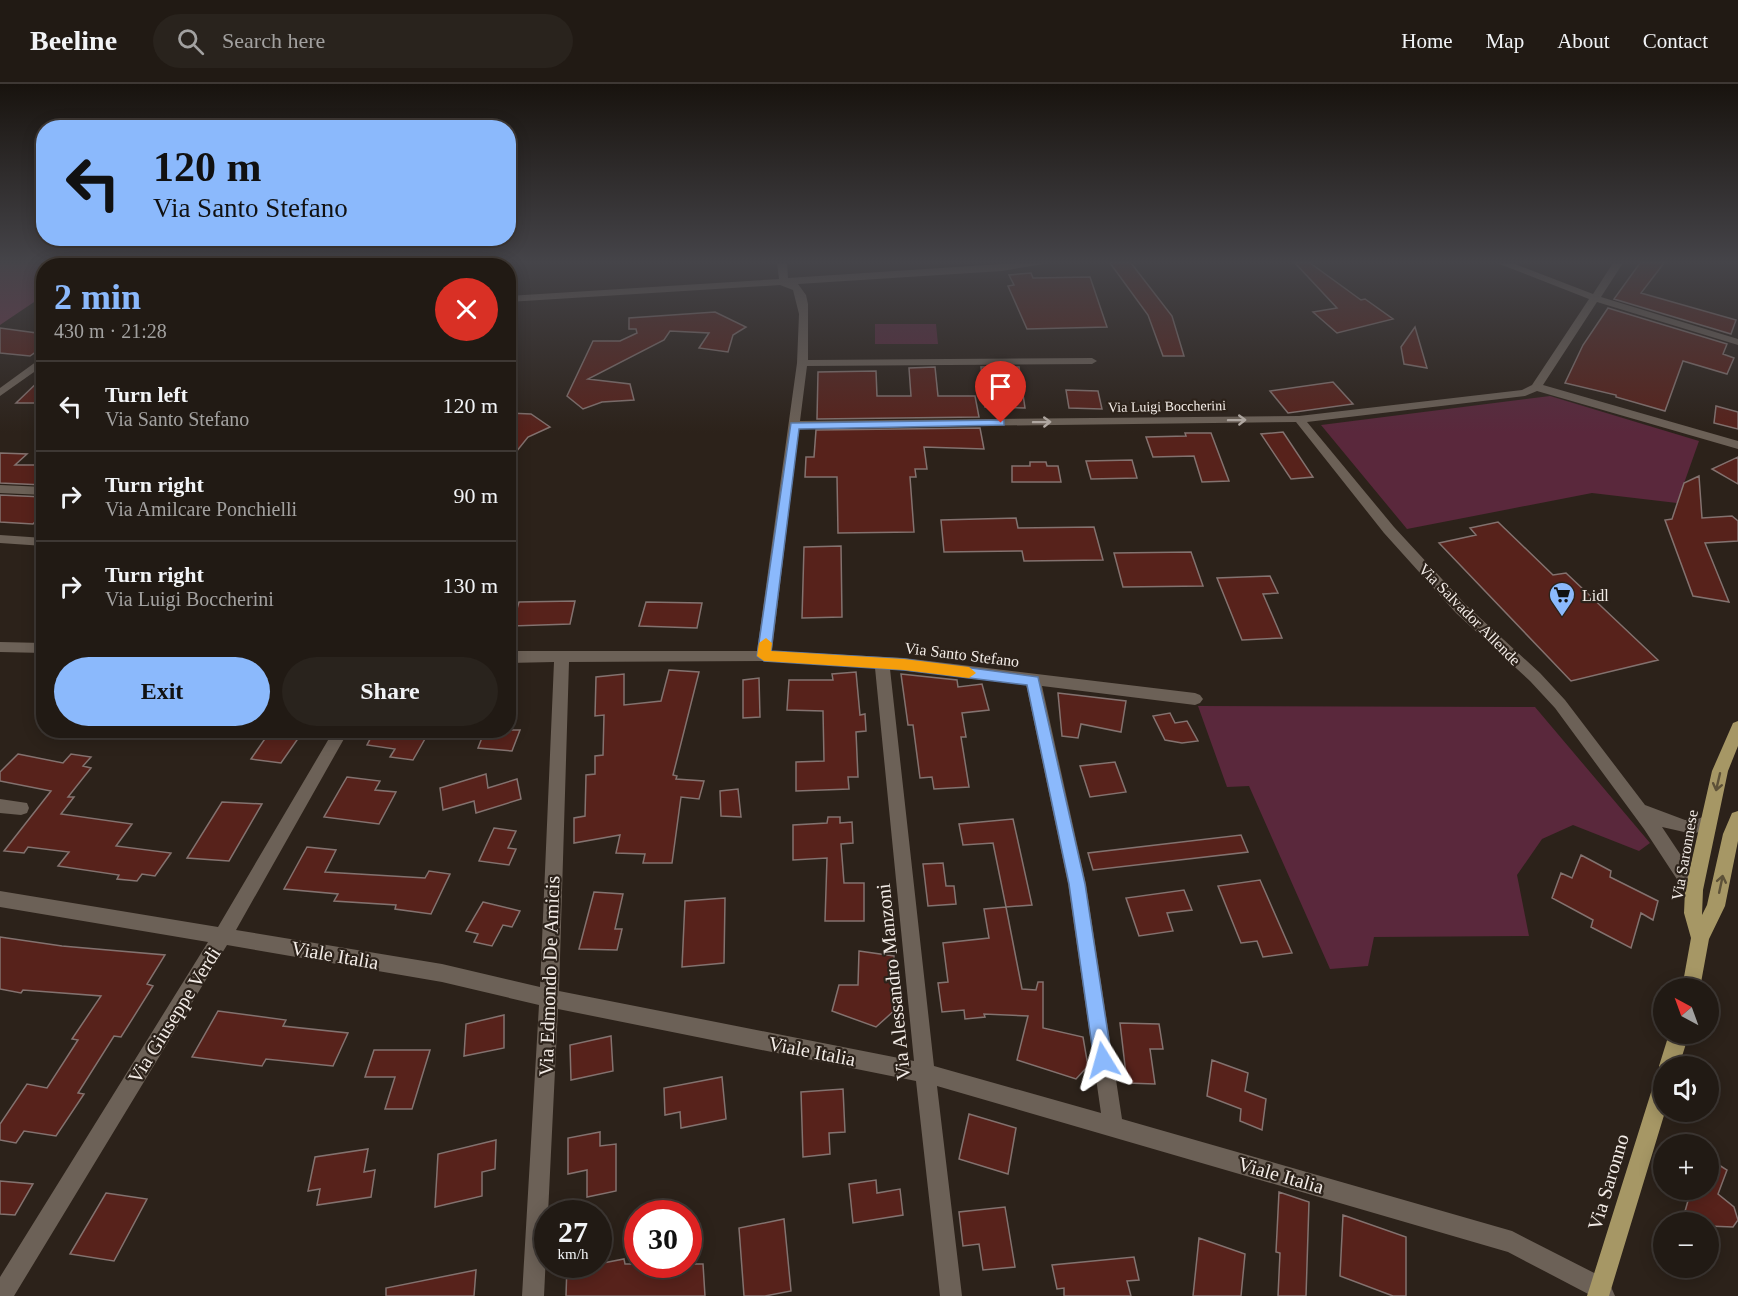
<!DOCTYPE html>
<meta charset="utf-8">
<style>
:root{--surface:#211a14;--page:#29231d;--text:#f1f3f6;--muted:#a2a1a0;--line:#3e3834;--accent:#8bb9fc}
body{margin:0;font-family:"Times New Roman",serif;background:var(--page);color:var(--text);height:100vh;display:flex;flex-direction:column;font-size:22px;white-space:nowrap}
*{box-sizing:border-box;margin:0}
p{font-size:20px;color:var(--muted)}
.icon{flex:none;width:33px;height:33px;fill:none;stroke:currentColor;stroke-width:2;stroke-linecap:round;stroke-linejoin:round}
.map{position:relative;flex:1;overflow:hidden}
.details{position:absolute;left:36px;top:174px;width:480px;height:480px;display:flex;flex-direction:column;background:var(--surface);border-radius:24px;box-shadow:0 3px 15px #0003,0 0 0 2px var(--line)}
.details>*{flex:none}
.top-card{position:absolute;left:36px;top:36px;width:480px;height:126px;border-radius:24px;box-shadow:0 3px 15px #0003,0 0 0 2px var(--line);background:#8bb9fc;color:#111;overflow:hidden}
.needle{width:39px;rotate:319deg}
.fabs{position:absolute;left:1653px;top:894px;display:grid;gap:12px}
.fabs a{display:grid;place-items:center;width:66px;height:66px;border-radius:50%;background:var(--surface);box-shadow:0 3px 15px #0003,0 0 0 2px var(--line);font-size:30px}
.speed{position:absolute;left:534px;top:1116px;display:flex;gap:12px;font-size:30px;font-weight:700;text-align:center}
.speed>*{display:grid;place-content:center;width:78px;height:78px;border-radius:50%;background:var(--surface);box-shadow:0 3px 15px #0003,0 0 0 2px var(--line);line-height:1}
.speed small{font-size:15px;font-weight:400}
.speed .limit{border:9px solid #d22;background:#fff;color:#111}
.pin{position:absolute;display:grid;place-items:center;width:51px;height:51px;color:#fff;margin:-62px -26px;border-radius:50% 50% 50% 0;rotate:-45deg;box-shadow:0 0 6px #0007}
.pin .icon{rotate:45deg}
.me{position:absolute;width:66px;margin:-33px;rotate:352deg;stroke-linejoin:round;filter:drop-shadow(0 0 4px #0008)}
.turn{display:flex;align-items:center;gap:21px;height:126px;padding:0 18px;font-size:27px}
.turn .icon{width:78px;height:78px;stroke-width:2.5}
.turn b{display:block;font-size:42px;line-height:51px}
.round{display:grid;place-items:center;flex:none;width:63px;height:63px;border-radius:32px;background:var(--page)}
.summary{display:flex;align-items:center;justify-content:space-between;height:102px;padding:0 18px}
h1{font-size:36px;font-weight:700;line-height:45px;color:var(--accent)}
.button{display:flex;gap:12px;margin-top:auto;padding:12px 18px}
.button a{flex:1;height:69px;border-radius:36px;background:var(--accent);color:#111;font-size:24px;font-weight:700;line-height:69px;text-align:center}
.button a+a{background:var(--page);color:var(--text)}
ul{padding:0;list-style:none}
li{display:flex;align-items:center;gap:18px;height:90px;padding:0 18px;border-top:2px solid var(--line)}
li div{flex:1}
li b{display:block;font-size:22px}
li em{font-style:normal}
header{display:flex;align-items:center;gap:36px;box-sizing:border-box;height:84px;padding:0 30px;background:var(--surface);border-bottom:2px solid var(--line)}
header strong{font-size:28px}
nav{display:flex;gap:33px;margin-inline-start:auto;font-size:21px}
.search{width:420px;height:54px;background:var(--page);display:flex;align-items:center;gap:15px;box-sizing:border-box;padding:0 21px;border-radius:33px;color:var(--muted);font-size:22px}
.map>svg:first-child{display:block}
.green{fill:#5a283c}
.forest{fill:#6e384d}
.building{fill:#57221b;stroke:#83726f;stroke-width:1.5}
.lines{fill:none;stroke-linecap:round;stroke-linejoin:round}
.street{fill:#6c6157;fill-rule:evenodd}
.primary{fill:#a69765;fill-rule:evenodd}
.oneway{stroke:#b6ada6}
.oneway2{stroke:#5d5138}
.route{fill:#8bb9fc;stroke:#5a78a4;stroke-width:1.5}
.slow{fill:#f59e0b}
.labels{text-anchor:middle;stroke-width:4.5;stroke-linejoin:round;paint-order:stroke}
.far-street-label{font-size:14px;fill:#f2ebe6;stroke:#2c221a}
.poi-label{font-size:16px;fill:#f2ebe6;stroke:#2c221a;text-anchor:start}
.street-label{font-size:16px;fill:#f2ebe6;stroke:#2c221a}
.near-street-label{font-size:20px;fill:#f2ebe6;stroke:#2c221a}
</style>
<header>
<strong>Beeline</strong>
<div class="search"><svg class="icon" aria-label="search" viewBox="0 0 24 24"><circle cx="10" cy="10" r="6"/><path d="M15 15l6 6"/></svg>Search here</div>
<nav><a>Home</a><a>Map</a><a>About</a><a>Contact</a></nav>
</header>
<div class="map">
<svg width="1738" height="1212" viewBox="0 0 1738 1212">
<rect width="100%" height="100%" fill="#2c221a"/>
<!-- green -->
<path class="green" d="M 875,240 L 936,240 L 938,260 L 875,260 Z
M 1550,312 L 1699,357 L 1677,419 L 1592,409 L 1407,445 L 1321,341 Z
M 1198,622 L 1535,623 L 1650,759 L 1639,767 L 1573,741 L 1542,755 L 1517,791 L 1529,852 L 1374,853 L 1368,882 L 1330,885 L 1249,702 L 1227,703 Z"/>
<!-- forest -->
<path class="forest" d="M 0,179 L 93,179 L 90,182 L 44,182 L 43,212 L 0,241 Z"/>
<!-- building -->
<path class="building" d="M 1110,179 L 1131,179 L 1172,232 L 1184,272 L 1163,272 L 1148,231 Z
M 1295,179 L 1310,179 L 1361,216 L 1365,215 L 1393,235 L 1337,249 L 1313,228 L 1337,224 Z
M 1640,179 L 1664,179 L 1641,209 L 1736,236 L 1731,250 L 1614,215 Z
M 1031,189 L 1033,194 L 1090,193 L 1107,243 L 1027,245 L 1008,202 L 1014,201 L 1009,191 Z
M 1608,224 L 1727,260 L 1723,270 L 1734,274 L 1727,290 L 1683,277 L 1665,327 L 1616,313 L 1616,311 L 1565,299 L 1583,261 Z
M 715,228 L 746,243 L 733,251 L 728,268 L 699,264 L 709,249 L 670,247 L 664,256 L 588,295 L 630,300 L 634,316 L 602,318 L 583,325 L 567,312 L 593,257 L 620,257 L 637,249 L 636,245 L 629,245 L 629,234 Z
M 1415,243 L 1427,284 L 1404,280 L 1401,263 Z
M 0,244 L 44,250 L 44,262 L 30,272 L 0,269 Z
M 935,283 L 938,312 L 975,312 L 979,333 L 817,335 L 818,288 L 876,287 L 877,312 L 911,312 L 909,284 Z
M 981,283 L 1019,283 L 1025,324 L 985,323 Z
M 44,292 L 44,319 L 16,319 Z
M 1333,298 L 1353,320 L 1288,329 L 1270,307 Z
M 1066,306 L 1098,307 L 1102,325 L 1069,324 Z
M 1716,322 L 1738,328 L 1738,345 L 1714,339 Z
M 508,329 L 531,330 L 550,343 L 528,353 L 508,378 Z
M 980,344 L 984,365 L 924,363 L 927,385 L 915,385 L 916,393 L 910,393 L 914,448 L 838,449 L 837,393 L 805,393 L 806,373 L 814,373 L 816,346 Z
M 1283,348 L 1313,393 L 1291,395 L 1261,350 Z
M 1185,349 L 1211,349 L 1229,397 L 1202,398 L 1194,372 L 1153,373 L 1146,353 L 1186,352 Z
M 0,369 L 27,370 L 15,381 L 44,381 L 44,401 L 0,399 Z
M 1738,373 L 1738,400 L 1712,385 Z
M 1132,376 L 1137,394 L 1091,395 L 1086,377 Z
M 1030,378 L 1046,378 L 1047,382 L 1058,382 L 1061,398 L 1012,398 L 1012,382 L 1030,382 Z
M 1699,392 L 1702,434 L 1732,432 L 1738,437 L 1738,457 L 1705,459 L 1729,518 L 1693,512 L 1665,436 L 1672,435 L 1684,399 Z
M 0,411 L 44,413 L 44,428 L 33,440 L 0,438 Z
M 1016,434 L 1018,444 L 1094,443 L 1103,476 L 1024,477 L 1022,467 L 944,468 L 941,436 Z
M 1498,438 L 1553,491 L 1566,489 L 1658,576 L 1571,597 L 1439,459 L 1476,451 L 1470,444 Z
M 841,462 L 842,533 L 802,534 L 804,463 Z
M 1191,468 L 1203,502 L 1123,503 L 1114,469 Z
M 1270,492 L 1278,509 L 1263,510 L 1282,554 L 1242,556 L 1217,494 Z
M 575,517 L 570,540 L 512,542 L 519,518 Z
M 646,518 L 702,519 L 697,544 L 639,542 Z
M 669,586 L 699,588 L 673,691 L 677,692 L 676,695 L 704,697 L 699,715 L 681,713 L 672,779 L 643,779 L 645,770 L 616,769 L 620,751 L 574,759 L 574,734 L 585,732 L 586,691 L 595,690 L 595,672 L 603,671 L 604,631 L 595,632 L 596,593 L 624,590 L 624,621 L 661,617 Z
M 856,588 L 860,631 L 865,630 L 866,647 L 856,648 L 858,693 L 848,693 L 849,705 L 796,707 L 796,678 L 824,677 L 823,627 L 787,626 L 789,596 L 833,596 L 832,590 Z
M 901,590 L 957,596 L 958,603 L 982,600 L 989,626 L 962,629 L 966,653 L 961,653 L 969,703 L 934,705 L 932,693 L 920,694 L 913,641 L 908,641 Z
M 759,594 L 760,633 L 743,634 L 743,596 Z
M 1058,609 L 1126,617 L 1121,648 L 1081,640 L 1078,654 L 1062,652 Z
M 1170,629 L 1175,639 L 1187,637 L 1198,657 L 1182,659 L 1165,656 L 1153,632 Z
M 271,646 L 304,646 L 281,679 L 251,675 Z
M 375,646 L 430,646 L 413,676 L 390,673 L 395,665 L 367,661 Z
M 485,646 L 520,646 L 512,667 L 478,664 Z
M 18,670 L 63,679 L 71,670 L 91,673 L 83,682 L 91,684 L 68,713 L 74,713 L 61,730 L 132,740 L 116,762 L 171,769 L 155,792 L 142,790 L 137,797 L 117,795 L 119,791 L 58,782 L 69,768 L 28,763 L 24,769 L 4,767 L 51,707 L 0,697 L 0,688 Z
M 1115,678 L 1126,708 L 1090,713 L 1080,682 Z
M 486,690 L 488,704 L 517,695 L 521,715 L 476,729 L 474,717 L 443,726 L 440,704 Z
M 347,693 L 380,697 L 375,706 L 396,708 L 379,740 L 324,733 Z
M 738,705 L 741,733 L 721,732 L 720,707 Z
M 222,718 L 262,720 L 229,777 L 187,774 Z
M 828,733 L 840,733 L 840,739 L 852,738 L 853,759 L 841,760 L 844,799 L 864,799 L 864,837 L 825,837 L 827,774 L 793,776 L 793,741 L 827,739 Z
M 1013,735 L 1032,821 L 1006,823 L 993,759 L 963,761 L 959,740 Z
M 494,744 L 516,747 L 508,764 L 516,765 L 509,781 L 479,777 Z
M 1241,751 L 1248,768 L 1093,786 L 1088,769 Z
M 307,763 L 336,766 L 325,788 L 425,794 L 429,787 L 450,790 L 431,830 L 395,825 L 396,821 L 334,817 L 338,810 L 284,805 Z
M 1581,771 L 1611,787 L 1610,793 L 1658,817 L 1653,836 L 1641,829 L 1631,864 L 1591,843 L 1593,836 L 1552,814 L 1561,789 L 1572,794 Z
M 943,779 L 946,802 L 954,802 L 956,820 L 928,822 L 923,780 Z
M 1260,796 L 1292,869 L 1263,873 L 1257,857 L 1241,859 L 1218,802 Z
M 1184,806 L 1192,826 L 1167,829 L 1173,847 L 1139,852 L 1126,814 Z
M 594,808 L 623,810 L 615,845 L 622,845 L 617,866 L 579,865 Z
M 725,814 L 724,879 L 682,883 L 685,817 Z
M 483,818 L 520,827 L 512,843 L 503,841 L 492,862 L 474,858 L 478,850 L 466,847 Z
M 1006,823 L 1022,905 L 1036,906 L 1038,898 L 1043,898 L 1043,944 L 1083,953 L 1088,982 L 1076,995 L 1017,976 L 1028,932 L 984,930 L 985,933 L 965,935 L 964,926 L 942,928 L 938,899 L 948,898 L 943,859 L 989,854 L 984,825 Z
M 0,853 L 62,862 L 165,871 L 147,900 L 153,902 L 121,953 L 114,952 L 78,1009 L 84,1010 L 56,1052 L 24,1047 L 16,1059 L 0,1056 L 0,1040 L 27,1000 L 47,1004 L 78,956 L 72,955 L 101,912 L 23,906 L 21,909 L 0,905 Z
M 859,867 L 894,872 L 896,925 L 876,943 L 832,927 L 839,901 L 858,901 Z
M 218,927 L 286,936 L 283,942 L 348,949 L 333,982 L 266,975 L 262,982 L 192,973 Z
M 504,931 L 504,964 L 464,972 L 466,940 Z
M 1120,939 L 1159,940 L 1163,965 L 1150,965 L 1155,1000 L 1127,999 Z
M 611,952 L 613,987 L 571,996 L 570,961 Z
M 374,966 L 430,966 L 412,1025 L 385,1025 L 395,993 L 365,993 Z
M 1212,976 L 1248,989 L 1245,1007 L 1266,1015 L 1262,1046 L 1240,1037 L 1241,1025 L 1207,1012 Z
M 722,993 L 726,1035 L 681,1044 L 680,1028 L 665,1031 L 664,1004 Z
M 843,1005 L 845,1048 L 829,1049 L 830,1070 L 803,1073 L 801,1008 Z
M 969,1030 L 1016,1044 L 1008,1090 L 959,1075 Z
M 600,1048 L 600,1062 L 616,1060 L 616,1107 L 587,1113 L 587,1086 L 568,1090 L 568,1054 Z
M 496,1056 L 495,1085 L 482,1088 L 482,1112 L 435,1123 L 438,1070 Z
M 368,1065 L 364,1088 L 375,1086 L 371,1113 L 317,1121 L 320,1105 L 308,1107 L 315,1073 Z
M 1708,1074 L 1727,1086 L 1718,1110 L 1734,1123 L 1738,1136 L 1733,1143 L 1708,1142 L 1708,1138 L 1682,1138 L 1691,1106 L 1708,1106 Z
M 876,1096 L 877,1109 L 900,1105 L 903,1131 L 853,1139 L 849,1100 Z
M 0,1097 L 33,1100 L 15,1131 L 0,1130 Z
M 1279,1108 L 1309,1118 L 1306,1212 L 1278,1212 L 1280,1169 L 1276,1168 Z
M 106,1109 L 147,1115 L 114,1177 L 70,1170 Z
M 1005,1123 L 1015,1183 L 983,1186 L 979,1160 L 963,1162 L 959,1128 Z
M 1343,1131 L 1406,1153 L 1406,1212 L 1393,1212 L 1340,1192 Z
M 784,1135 L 791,1207 L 765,1212 L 744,1212 L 739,1144 Z
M 1199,1154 L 1245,1170 L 1241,1212 L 1193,1212 Z
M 1134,1173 L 1139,1196 L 1127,1197 L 1131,1212 L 1064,1212 L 1064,1204 L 1057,1205 L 1052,1181 Z
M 624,1175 L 625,1180 L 703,1180 L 705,1212 L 566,1212 L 567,1180 L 598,1180 Z
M 476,1186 L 474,1212 L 386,1212 L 386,1204 Z"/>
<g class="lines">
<!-- street -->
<path class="street" d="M 159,179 L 170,179 L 168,182 L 158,182 Z
M 333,179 L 367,179 L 363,182 L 330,182 Z
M 777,179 L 787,179 L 788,194 L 1017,179 L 1049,179 L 1002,187 L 798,200 L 806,211 L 808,220 L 808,276 L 1092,274 L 1097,277 L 1092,280 L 807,282 L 800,337 L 1299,332 L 1522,306 L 1532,301 L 1589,215 L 1497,179 L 1512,179 L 1593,210 L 1613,179 L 1623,179 L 1601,213 L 1738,255 L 1738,261 L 1597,218 L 1543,301 L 1738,357 L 1738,365 L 1537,307 L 1525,312 L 1307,338 L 1394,443 L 1466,521 L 1540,589 L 1565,616 L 1645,721 L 1685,736 L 1698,735 L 1709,730 L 1715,732 L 1717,737 L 1715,742 L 1693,750 L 1662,743 L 1700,800 L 1703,806 L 1700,812 L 1694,814 L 1688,812 L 1644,745 L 1555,624 L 1530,597 L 1456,529 L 1384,449 L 1296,338 L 799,344 L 772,567 L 904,574 L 1195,609 L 1200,611 L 1203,615 L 1200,619 L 1195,621 L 1042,602 L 1086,800 L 1122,1035 L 1512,1147 L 1608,1196 L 1615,1212 L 1592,1212 L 1508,1168 L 937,1002 L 962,1212 L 940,1212 L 916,997 L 558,925 L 544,1212 L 522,1212 L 539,921 L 442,898 L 227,861 L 14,1212 L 0,1212 L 0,1193 L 208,858 L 0,823 L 0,807 L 218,843 L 334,646 L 349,646 L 236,846 L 442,880 L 540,903 L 554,578 L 508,579 L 508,567 L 757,567 L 797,279 L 799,230 L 793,206 L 780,201 L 508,218 L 508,212 L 779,195 ZM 764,577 L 875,584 L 914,977 L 559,907 L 569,578 ZM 890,585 L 1026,600 L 1068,800 L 1101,1029 L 934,982 Z
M 44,272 L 44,281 L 0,312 L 0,304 Z
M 0,401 L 44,403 L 44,411 L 0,409 Z
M 0,451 L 44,454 L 44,462 L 0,459 Z
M 0,558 L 44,559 L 44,569 L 0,568 Z
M 0,715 L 27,719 L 29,724 L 27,729 L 21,731 L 0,729 Z"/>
<!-- primary -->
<path class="primary" d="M 1738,637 L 1738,662 L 1728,687 L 1703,806 L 1702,831 L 1707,821 L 1723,750 L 1732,729 L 1738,727 L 1738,757 L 1725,822 L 1709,855 L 1700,904 L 1682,904 L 1691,854 L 1684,829 L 1685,806 L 1712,687 L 1733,639 Z
M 1669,950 L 1689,950 L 1679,982 L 1664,982 L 1664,1028 L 1665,1028 L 1609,1212 L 1587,1212 L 1654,999 L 1657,992 L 1663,989 L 1659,982 Z"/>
</g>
<!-- one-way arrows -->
<defs><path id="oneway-shaft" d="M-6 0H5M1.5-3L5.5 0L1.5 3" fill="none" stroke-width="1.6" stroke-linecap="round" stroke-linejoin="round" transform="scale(1.5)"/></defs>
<g class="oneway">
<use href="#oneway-shaft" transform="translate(1237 336) rotate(-1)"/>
<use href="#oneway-shaft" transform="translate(1042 338) rotate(-1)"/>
</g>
<g class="oneway2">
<use href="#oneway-shaft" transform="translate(1718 698) rotate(103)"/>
<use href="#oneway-shaft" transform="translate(1721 800) rotate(-78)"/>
</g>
<!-- sky -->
<linearGradient id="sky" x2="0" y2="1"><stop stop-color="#18130e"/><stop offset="0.51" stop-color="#454449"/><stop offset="1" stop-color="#454449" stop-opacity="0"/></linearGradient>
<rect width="1738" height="349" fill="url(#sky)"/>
<!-- route -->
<path class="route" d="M 1001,336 L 1004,336 L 1004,341 L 799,345 L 771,567 L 904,575 L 1038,593 L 1085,800 L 1112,976 L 1110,983 L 1103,985 L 1097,983 L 1094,976 L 1069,800 L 1027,601 L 904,586 L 764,577 L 757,572 L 791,339 Z"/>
<!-- slow -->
<path class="slow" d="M 766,554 L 772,559 L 771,567 L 904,575 L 969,583 L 976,589 L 969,594 L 904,586 L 764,577 L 757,572 L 759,559 Z"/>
<!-- icons -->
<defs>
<symbol id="supermarket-pin" viewBox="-11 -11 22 30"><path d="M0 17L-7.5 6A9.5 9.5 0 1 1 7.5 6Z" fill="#8bb9fc" stroke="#2c221a"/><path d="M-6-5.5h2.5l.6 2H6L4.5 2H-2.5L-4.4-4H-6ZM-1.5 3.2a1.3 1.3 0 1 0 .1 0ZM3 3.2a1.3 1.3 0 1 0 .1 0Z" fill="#111"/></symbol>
</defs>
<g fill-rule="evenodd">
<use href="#supermarket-pin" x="1547" y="496" width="30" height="40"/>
</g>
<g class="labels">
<!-- far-street labels -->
<g class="far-street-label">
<text transform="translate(1167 322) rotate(-1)" y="5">Via Luigi Boccherini</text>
</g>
<!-- poi labels -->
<g class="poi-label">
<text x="1582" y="517">Lidl</text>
</g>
<!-- street labels -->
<g class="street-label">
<text transform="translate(1470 530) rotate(45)" y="6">Via Salvador Allende</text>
<text transform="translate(962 570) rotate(7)" y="6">Via Santo Stefano</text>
<text transform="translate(1684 771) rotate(-80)" y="6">Via Saronnese</text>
</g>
<!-- near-street labels -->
<g class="near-street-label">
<text transform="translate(335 871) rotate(10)" y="7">Viale Italia</text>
<text transform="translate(549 892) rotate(-88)" y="7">Via Edmondo De Amicis</text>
<text transform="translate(893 898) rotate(-96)" y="7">Via Alessandro Manzoni</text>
<text transform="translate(174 931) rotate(-58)" y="7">Via Giuseppe Verdi</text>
<text transform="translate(812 967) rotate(11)" y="7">Viale Italia</text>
<text transform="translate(1281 1091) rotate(16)" y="7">Viale Italia</text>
<text transform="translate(1608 1098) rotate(-73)" y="7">Via Saronno</text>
</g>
</g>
</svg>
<div class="fabs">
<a><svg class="needle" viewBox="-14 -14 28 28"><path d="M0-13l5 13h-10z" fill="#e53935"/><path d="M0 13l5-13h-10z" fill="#a2a1a0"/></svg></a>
<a><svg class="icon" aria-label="sound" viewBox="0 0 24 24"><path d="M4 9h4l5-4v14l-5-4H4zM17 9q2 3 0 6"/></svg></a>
<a>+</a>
<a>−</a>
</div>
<div class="speed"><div>27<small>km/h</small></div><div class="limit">30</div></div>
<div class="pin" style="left:1001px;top:339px;background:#d93025"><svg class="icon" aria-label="arrive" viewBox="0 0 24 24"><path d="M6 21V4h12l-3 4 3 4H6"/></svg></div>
<svg class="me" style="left:1103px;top:976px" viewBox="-20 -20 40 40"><path d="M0-17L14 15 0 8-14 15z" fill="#8bb9fc" stroke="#fff" stroke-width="4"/></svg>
<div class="top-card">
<div class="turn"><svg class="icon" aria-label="left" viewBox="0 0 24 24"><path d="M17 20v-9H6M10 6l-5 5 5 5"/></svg><div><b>120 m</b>Via Santo Stefano</div></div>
</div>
<section class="details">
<div class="summary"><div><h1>2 min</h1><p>430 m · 21:28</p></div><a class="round" style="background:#d93025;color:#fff"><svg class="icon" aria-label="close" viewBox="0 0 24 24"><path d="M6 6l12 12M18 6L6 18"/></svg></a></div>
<ul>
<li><svg class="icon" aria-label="left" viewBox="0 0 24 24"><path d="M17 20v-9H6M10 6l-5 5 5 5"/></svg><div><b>Turn left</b><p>Via Santo Stefano</p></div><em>120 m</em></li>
<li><svg class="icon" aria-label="right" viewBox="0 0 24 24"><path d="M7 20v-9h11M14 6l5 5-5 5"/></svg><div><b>Turn right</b><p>Via Amilcare Ponchielli</p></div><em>90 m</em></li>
<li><svg class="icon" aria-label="right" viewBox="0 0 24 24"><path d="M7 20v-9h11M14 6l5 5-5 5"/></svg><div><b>Turn right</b><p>Via Luigi Boccherini</p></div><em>130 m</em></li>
</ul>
<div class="button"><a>Exit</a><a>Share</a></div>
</section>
</div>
